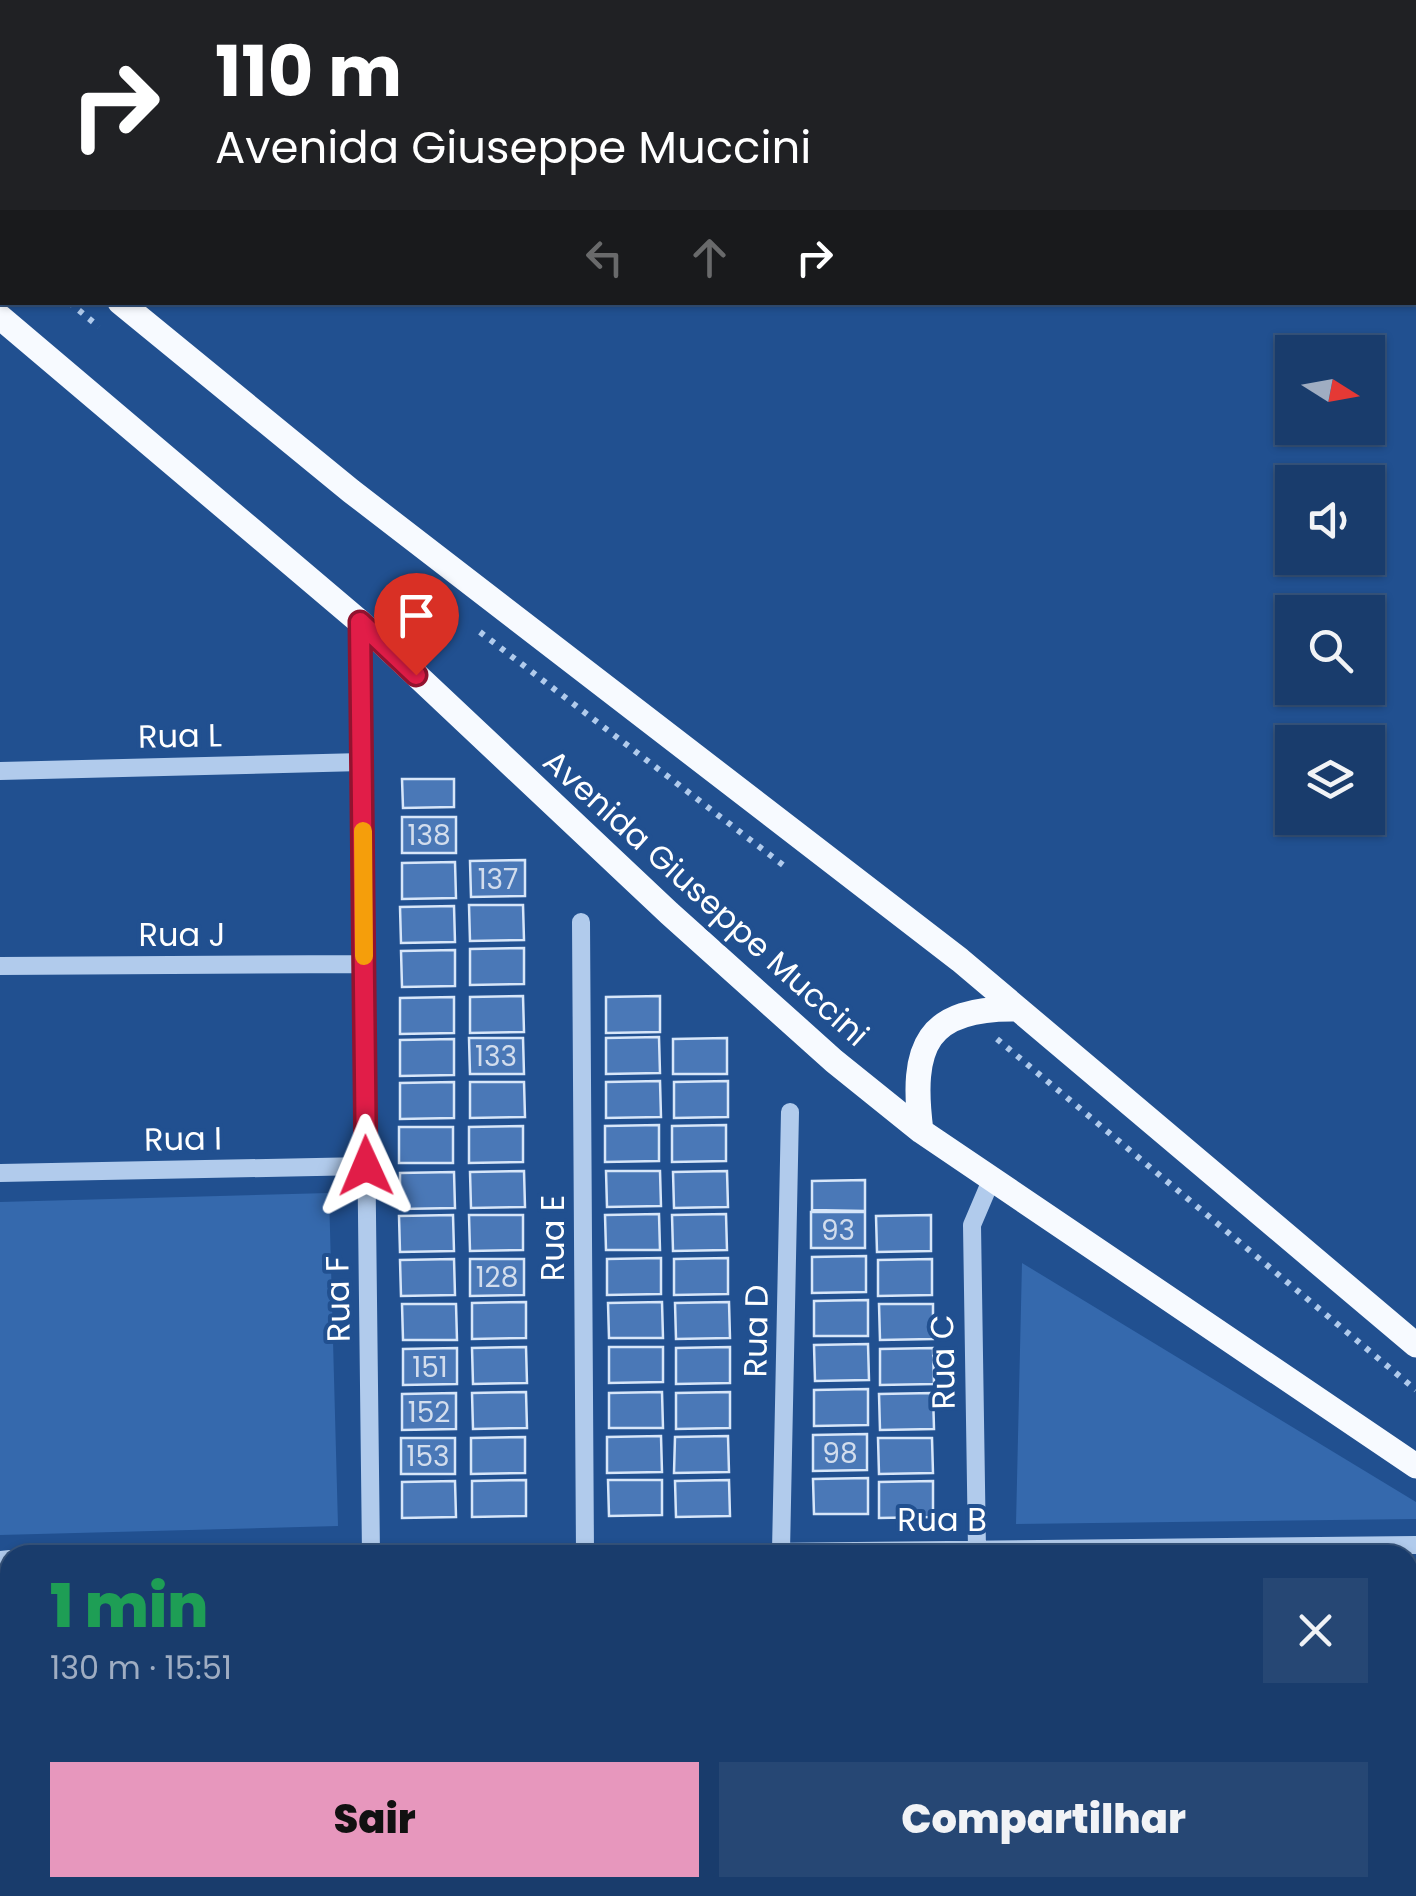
<!DOCTYPE html>
<html lang="pt">
<meta charset="utf-8">
<style>
:root{--surface:#193c6c;--page:#264774;--text:#f1f3f6;--muted:#9fadc2;--line:#37567f;--accent:#e797bd}
body{margin:0;font-family:Poppins,sans-serif;background:var(--page);color:var(--text);height:100vh;display:flex;flex-direction:column;font-size:38px;white-space:nowrap}
*{box-sizing:border-box;margin:0}
p{font-size:32px;color:var(--muted)}
.icon{flex:none;width:55px;height:55px;fill:none;stroke:currentColor;stroke-width:2;stroke-linecap:round;stroke-linejoin:round}
.map{position:relative;flex:1;overflow:hidden}
.details{position:absolute;left:0px;top:1545px;width:1418px;height:352px;display:flex;flex-direction:column;background:var(--surface);border-radius:30px 30px 0 0;box-shadow:0 2px 8px #0004,0 0 0 2px var(--line)}
.details>*{flex:none}
.hud{position:absolute;left:0px;top:0px;width:1418px;height:305px;box-shadow:0 2px 8px #0004,0 0 0 2px var(--line);background:#202124;color:#fff;overflow:hidden}
.needle{width:65px;rotate:101deg}
.controls{position:absolute;left:1275px;top:335px;display:grid;gap:20px}
.controls a{display:grid;place-items:center;width:110px;height:110px;border-radius:0px;background:var(--surface);box-shadow:0 2px 8px #0004,0 0 0 2px var(--line);font-size:50px}
.pin{position:absolute;display:grid;place-items:center;width:85px;height:85px;color:#fff;margin:-102px -42px;border-radius:50% 50% 50% 0;rotate:-45deg;box-shadow:0 0 10px #0007}
.pin .icon{rotate:45deg}
.me{position:absolute;width:110px;margin:-55px;rotate:359deg;stroke-linejoin:round;filter:drop-shadow(0 0 8px #0008)}
.turn{display:flex;align-items:center;gap:35px;height:210px;padding:0 50px;font-size:45px}
.turn .icon{width:130px;height:130px;stroke-width:2.5}
.turn b{display:block;font-size:70px;line-height:85px}
.lanes{display:flex;align-items:center;height:95px;padding:0 50px;background:#0003;justify-content:center;gap:50px;direction:ltr}
.lanes .off{opacity:.35}
.round{display:grid;place-items:center;flex:none;width:105px;height:105px;border-radius:0px;background:var(--page)}
.headline{display:flex;align-items:center;justify-content:space-between;height:170px;padding:0 50px}
h1{font-size:60px;font-weight:800;line-height:75px;color:#1e9e55}
.cta{display:flex;gap:20px;margin-top:auto;padding:20px 50px}
.cta a{flex:1;height:115px;border-radius:0px;background:var(--accent);color:#111;font-size:40px;font-weight:800;line-height:115px;text-align:center}
.cta a+a{background:var(--page);color:var(--text)}
.map>svg:first-child{display:block}
.green{fill:#3569ad}
.building{fill:#4a78b7;stroke:#d7e6f9;stroke-width:2.5}
.lines{fill:none;stroke-linecap:round;stroke-linejoin:round}
.path{stroke:#b1cbec;stroke-width:6;stroke-dasharray:5 8;stroke-linecap:butt}
.minor{stroke:#b1cbec;stroke-width:18}
.major{stroke:#f7faff;stroke-width:25}
.route-casing{stroke:#92132f;stroke-width:25}
.route{stroke:#e11d48;stroke-width:18}
.slow{stroke:#f59e0b;stroke-width:18}
.labels{text-anchor:middle;stroke-width:8;stroke-linejoin:round;paint-order:stroke}
.number-label{font-size:28px;fill:#d2dded}
.street-label{font-size:32px;fill:#fff;stroke:#215090}
</style>
<div class="map">
<svg width="1416" height="1896" viewBox="0 0 1416 1896">
<rect width="100%" height="100%" fill="#215090"/>
<!-- green -->
<path class="green" d="M 329,1193 L 338,1526 L 0,1535 L 0,1202 Z
M 1022,1263 L 1416,1502 L 1416,1519 L 1016,1524 Z"/>
<!-- building -->
<path class="building" d="M 402,779 L 454,779 L 454,807 L 403,808 Z
M 402,817 L 456,817 L 456,853 L 402,853 Z
M 525,860 L 525,896 L 471,897 L 470,861 Z
M 455,862 L 456,898 L 402,899 L 402,863 Z
M 469,905 L 523,905 L 524,940 L 470,941 Z
M 454,906 L 455,942 L 401,943 L 400,907 Z
M 524,948 L 524,984 L 470,985 L 470,949 Z
M 455,950 L 455,986 L 402,987 L 401,951 Z
M 523,996 L 524,1032 L 470,1033 L 470,997 Z
M 660,996 L 660,1032 L 606,1033 L 606,997 Z
M 454,997 L 454,1033 L 400,1034 L 400,998 Z
M 659,1037 L 660,1073 L 606,1074 L 606,1038 Z
M 469,1038 L 523,1038 L 524,1074 L 470,1074 Z
M 727,1038 L 727,1074 L 673,1074 L 673,1039 Z
M 454,1039 L 454,1075 L 400,1076 L 400,1040 Z
M 660,1081 L 661,1117 L 606,1118 L 606,1082 Z
M 728,1081 L 728,1117 L 674,1118 L 674,1082 Z
M 454,1082 L 454,1118 L 400,1119 L 400,1083 Z
M 470,1082 L 524,1082 L 525,1117 L 470,1118 Z
M 659,1125 L 659,1161 L 605,1162 L 605,1126 Z
M 726,1125 L 726,1161 L 672,1162 L 672,1126 Z
M 523,1126 L 523,1162 L 469,1163 L 469,1127 Z
M 399,1127 L 453,1127 L 453,1163 L 399,1163 Z
M 524,1171 L 525,1207 L 471,1208 L 470,1172 Z
M 606,1171 L 660,1171 L 661,1206 L 607,1207 Z
M 727,1171 L 728,1207 L 674,1208 L 673,1172 Z
M 454,1172 L 455,1208 L 400,1209 L 400,1173 Z
M 865,1180 L 865,1211 L 812,1210 L 812,1181 Z
M 811,1212 L 865,1212 L 865,1248 L 811,1248 Z
M 659,1214 L 660,1250 L 606,1250 L 605,1215 Z
M 726,1214 L 727,1250 L 673,1251 L 672,1215 Z
M 453,1215 L 454,1251 L 400,1252 L 399,1216 Z
M 469,1215 L 523,1215 L 523,1250 L 470,1251 Z
M 931,1215 L 931,1251 L 877,1252 L 876,1216 Z
M 866,1256 L 866,1292 L 812,1293 L 812,1257 Z
M 661,1258 L 661,1294 L 607,1295 L 607,1259 Z
M 728,1258 L 728,1294 L 674,1295 L 674,1259 Z
M 454,1259 L 455,1295 L 401,1296 L 400,1260 Z
M 470,1259 L 524,1259 L 524,1295 L 470,1296 Z
M 932,1259 L 932,1295 L 878,1296 L 878,1260 Z
M 868,1300 L 868,1336 L 814,1336 L 814,1301 Z
M 526,1302 L 526,1338 L 472,1339 L 472,1303 Z
M 662,1302 L 663,1338 L 609,1338 L 608,1303 Z
M 729,1302 L 730,1338 L 676,1339 L 675,1303 Z
M 402,1304 L 456,1304 L 457,1340 L 403,1340 Z
M 879,1304 L 933,1304 L 933,1339 L 880,1340 Z
M 868,1344 L 869,1380 L 815,1381 L 814,1345 Z
M 526,1347 L 527,1383 L 473,1384 L 472,1348 Z
M 609,1347 L 663,1347 L 663,1382 L 609,1383 Z
M 730,1347 L 730,1383 L 676,1384 L 676,1348 Z
M 457,1348 L 457,1384 L 403,1385 L 403,1349 Z
M 933,1348 L 934,1384 L 880,1385 L 880,1349 Z
M 868,1389 L 868,1425 L 814,1426 L 814,1390 Z
M 526,1392 L 527,1428 L 473,1429 L 472,1393 Z
M 662,1392 L 663,1428 L 609,1428 L 609,1393 Z
M 730,1392 L 730,1428 L 676,1429 L 676,1393 Z
M 456,1393 L 456,1429 L 402,1430 L 402,1394 Z
M 933,1393 L 934,1429 L 880,1430 L 879,1394 Z
M 867,1434 L 867,1470 L 813,1471 L 813,1435 Z
M 661,1436 L 662,1472 L 607,1473 L 607,1437 Z
M 728,1436 L 729,1472 L 674,1473 L 675,1437 Z
M 525,1437 L 525,1473 L 471,1474 L 471,1438 Z
M 401,1438 L 455,1438 L 455,1474 L 401,1474 Z
M 878,1438 L 932,1438 L 933,1473 L 879,1474 Z
M 868,1478 L 868,1514 L 814,1514 L 813,1479 Z
M 526,1480 L 526,1516 L 472,1517 L 472,1481 Z
M 608,1480 L 662,1480 L 662,1515 L 609,1516 Z
M 729,1480 L 730,1516 L 676,1517 L 675,1481 Z
M 455,1481 L 456,1517 L 402,1518 L 402,1482 Z
M 933,1481 L 933,1517 L 879,1518 L 879,1482 Z
M 0,1604 L 10,1604 L 10,1658 L 0,1658 Z
M 0,1666 L 10,1666 L 10,1720 L 0,1720 Z
M 1408,1804 L 1416,1804 L 1416,1858 L 1408,1858 Z
M 0,1810 L 10,1810 L 10,1864 L 0,1864 Z"/>
<g class="lines">
<!-- path -->
<path class="path" d="M 0,246 L 2,248
M 69,302 L 99,327
M 480,632 L 783,865
M 997,1039 L 1416,1390"/>
<!-- minor -->
<path class="minor" d="M 360,622 L 371,1555
M 0,771 L 362,762
M 581,922 L 585,1554
M 0,966 L 364,964
M 0,1173 L 366,1166
M 977,1550 L 972,1225 L 992,1178
M 781,1551 L 790,1112
M 469,1555 L 1416,1545
M 0,1560 L 10,1559
M 1408,1754 L 1416,1754
M 0,1760 L 10,1760
M 1012,1896 L 1012,1888"/>
<!-- major -->
<path class="major" d="M 0,205 L 2,207
M 120,302 L 351,491 L 960,960 L 1416,1345
M 0,317 L 360,622 L 669,913 L 834,1061 L 921,1131 L 1416,1466
M 921,1131 C 910,1046 926,1007 1018,1009"/>
</g>
<g class="lines">
<defs>
<path id="route" d="M 366,1166 L 360,622 L 416,675"/>
</defs>
<!-- route casing -->
<use href="#route" class="route-casing"/>
<!-- route -->
<use href="#route" class="route"/>
<!-- slow -->
<path class="slow" d="M 363,831 L 364,956"/>
</g>
<g class="labels">
<!-- number labels -->
<g class="number-label">
<text x="429" y="845">138</text>
<text x="498" y="889">137</text>
<text x="496" y="1066">133</text>
<text x="838" y="1240">93</text>
<text x="497" y="1287">128</text>
<text x="430" y="1377">151</text>
<text x="429" y="1422">152</text>
<text x="840" y="1463">98</text>
<text x="428" y="1466">153</text>
</g>
<!-- street labels -->
<g class="street-label">
<text transform="translate(180 736) rotate(-1)" y="11">Rua L</text>
<text transform="translate(706 898) rotate(42)" y="11">Avenida Giuseppe Muccini</text>
<text x="182" y="946">Rua J</text>
<text transform="translate(183 1139) rotate(-1)" y="11">Rua I</text>
<text transform="translate(553 1238) rotate(-90)" y="11">Rua E</text>
<text transform="translate(338 1299) rotate(-91)" y="11">Rua F</text>
<text transform="translate(756 1331) rotate(-89)" y="11">Rua D</text>
<text transform="translate(943 1362) rotate(-91)" y="11">Rua C</text>
<text x="942" y="1531">Rua B</text>
</g>
</g>
</svg>
<div class="controls">
<a><svg class="needle" viewBox="-14 -14 28 28"><path d="M0-13l5 13h-10z" fill="#e53935"/><path d="M0 13l5-13h-10z" fill="#9fadc2"/></svg></a>
<a><svg class="icon" aria-label="sound" viewBox="0 0 24 24"><path d="M4 9h4l5-4v14l-5-4H4zM17 9q2 3 0 6"/></svg></a>
<a><svg class="icon" aria-label="search" viewBox="0 0 24 24"><circle cx="10" cy="10" r="6"/><path d="M15 15l6 6"/></svg></a>
<a><svg class="icon" aria-label="layers" viewBox="0 0 24 24"><path d="M12 4l9 5-9 5-9-5zM3 14l9 5 9-5"/></svg></a>
</div>
<div class="pin" style="left:416px;top:675px;background:#d93025"><svg class="icon" aria-label="arrive" viewBox="0 0 24 24"><path d="M6 21V4h12l-3 4 3 4H6"/></svg></div>
<svg class="me" style="left:366px;top:1166px" viewBox="-20 -20 40 40"><path d="M0-17L14 15 0 8-14 15z" fill="#e11d48" stroke="#fff" stroke-width="4"/></svg>
<div class="hud">
<div class="turn"><svg class="icon" aria-label="right" viewBox="0 0 24 24"><path d="M7 20v-9h11M14 6l5 5-5 5"/></svg><div><b>110 m</b>Avenida Giuseppe Muccini</div></div>
<div class="lanes"><svg class="icon off" aria-label="left" viewBox="0 0 24 24"><path d="M17 20v-9H6M10 6l-5 5 5 5"/></svg><svg class="icon off" aria-label="ahead" viewBox="0 0 24 24"><path d="M12 20V5M6 11l6-6 6 6"/></svg><svg class="icon" aria-label="right" viewBox="0 0 24 24"><path d="M7 20v-9h11M14 6l5 5-5 5"/></svg></div>
</div>
<section class="details">
<div class="headline"><div><h1>1 min</h1><p>130 m · 15:51</p></div><a class="round"><svg class="icon" aria-label="close" viewBox="0 0 24 24"><path d="M6 6l12 12M18 6L6 18"/></svg></a></div>
<div class="cta"><a>Sair</a><a>Compartilhar</a></div>
</section>
</div>
